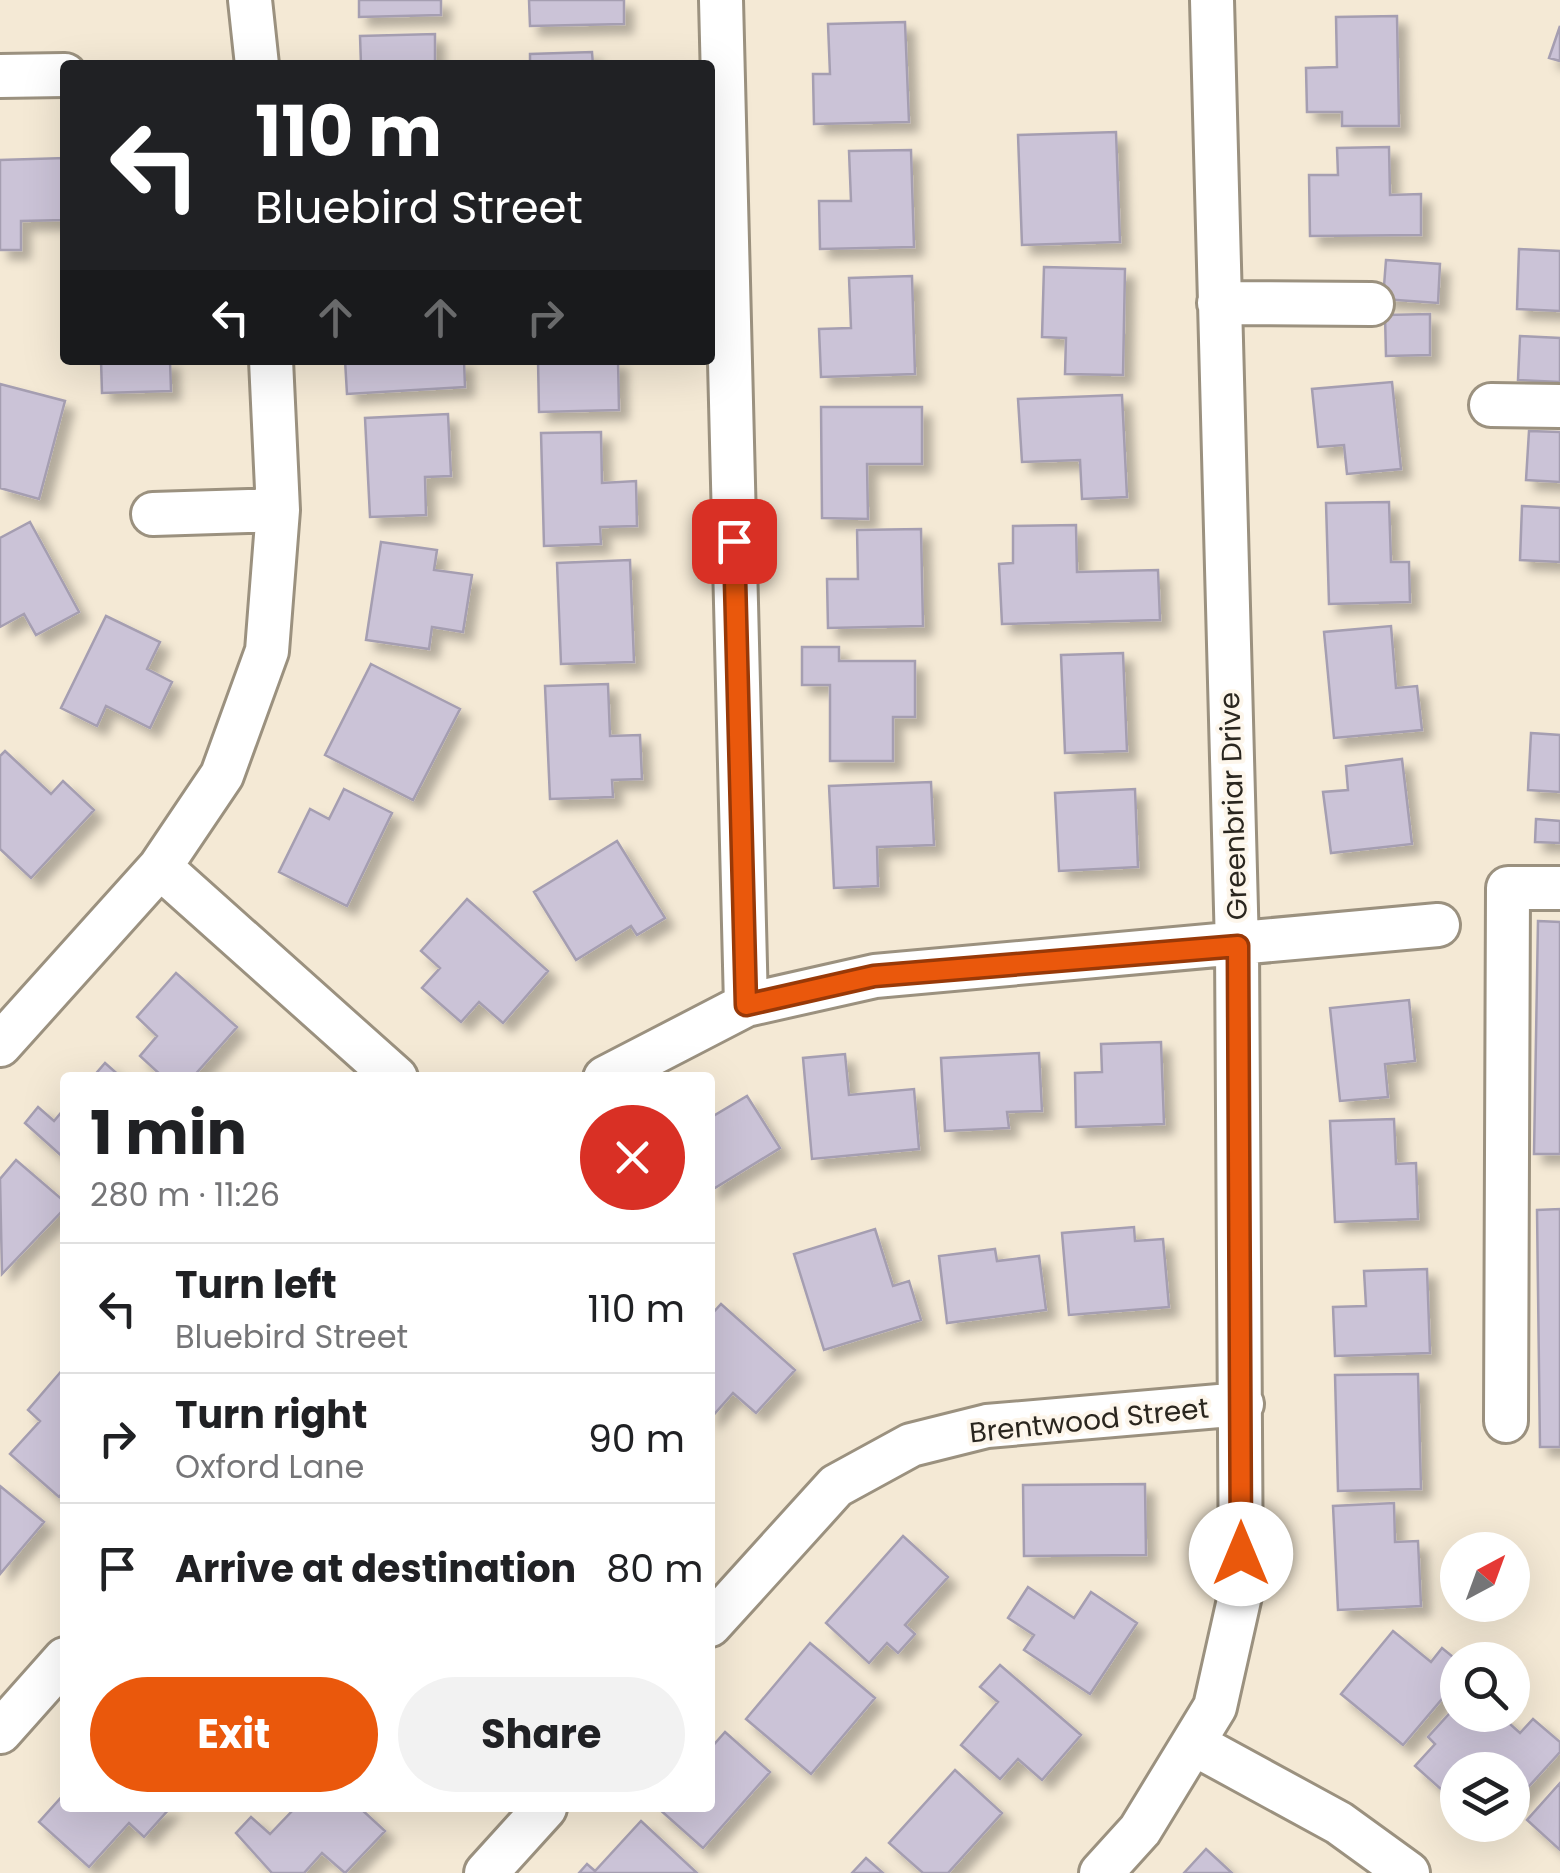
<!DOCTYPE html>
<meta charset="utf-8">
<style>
:root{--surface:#fff;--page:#f2f2f2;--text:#202124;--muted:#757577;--line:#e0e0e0;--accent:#ea580c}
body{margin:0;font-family:Poppins,sans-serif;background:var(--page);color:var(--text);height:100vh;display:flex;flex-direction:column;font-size:38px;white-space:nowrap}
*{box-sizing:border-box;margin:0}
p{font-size:32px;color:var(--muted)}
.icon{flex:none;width:55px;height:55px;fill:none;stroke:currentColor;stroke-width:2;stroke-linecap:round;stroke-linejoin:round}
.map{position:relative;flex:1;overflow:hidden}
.side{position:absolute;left:60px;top:1072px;width:655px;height:740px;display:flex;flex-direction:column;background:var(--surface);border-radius:10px;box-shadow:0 10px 40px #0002}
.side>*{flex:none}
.banner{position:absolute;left:60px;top:60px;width:655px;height:305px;border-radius:10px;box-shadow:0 10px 40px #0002;background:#202124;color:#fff;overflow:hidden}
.needle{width:65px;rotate:41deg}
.controls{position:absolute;left:1440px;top:1532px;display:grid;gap:20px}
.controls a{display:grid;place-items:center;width:90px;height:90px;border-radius:50%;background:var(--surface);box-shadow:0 10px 40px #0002;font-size:50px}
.pin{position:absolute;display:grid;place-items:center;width:85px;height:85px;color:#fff;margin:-42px;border-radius:20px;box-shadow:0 5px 15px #0006}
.me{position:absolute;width:110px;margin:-55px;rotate:0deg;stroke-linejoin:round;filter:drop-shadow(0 0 8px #0008)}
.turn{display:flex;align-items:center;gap:35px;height:210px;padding:0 30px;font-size:45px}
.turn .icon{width:130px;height:130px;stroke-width:2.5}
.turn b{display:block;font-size:70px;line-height:85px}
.lanes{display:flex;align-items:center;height:95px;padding:0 30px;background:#0003;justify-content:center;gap:50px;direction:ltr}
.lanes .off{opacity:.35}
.round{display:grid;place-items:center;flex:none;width:105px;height:105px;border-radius:52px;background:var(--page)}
.summary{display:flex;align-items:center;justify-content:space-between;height:170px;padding:0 30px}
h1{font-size:60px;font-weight:700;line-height:75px}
.cta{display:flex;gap:20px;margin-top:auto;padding:20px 30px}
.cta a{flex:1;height:115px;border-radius:60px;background:var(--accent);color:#fff;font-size:40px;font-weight:700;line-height:115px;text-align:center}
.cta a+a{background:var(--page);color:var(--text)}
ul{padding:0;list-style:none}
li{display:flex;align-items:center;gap:30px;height:130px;padding:0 30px;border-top:2px solid var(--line)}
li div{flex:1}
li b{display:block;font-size:38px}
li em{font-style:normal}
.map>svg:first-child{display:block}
.building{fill:#cbc3d7;stroke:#a59eb1;stroke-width:2.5;filter:url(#shadow)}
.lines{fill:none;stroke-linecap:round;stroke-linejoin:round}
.minor-casing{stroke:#9b917f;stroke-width:48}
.minor{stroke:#fff;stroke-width:42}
.route-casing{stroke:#983908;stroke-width:25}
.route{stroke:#ea580c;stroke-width:18}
.labels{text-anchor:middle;stroke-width:8;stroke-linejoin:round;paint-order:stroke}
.street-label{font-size:28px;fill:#2a261f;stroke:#fdf6eb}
</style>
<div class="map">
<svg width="1560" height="1873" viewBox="0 0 1560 1873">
<defs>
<filter id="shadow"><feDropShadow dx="9" dy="9" stdDeviation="5" flood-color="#0004"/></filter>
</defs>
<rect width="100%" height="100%" fill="#f4e9d5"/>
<!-- building -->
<path class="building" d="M 359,0 L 441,0 L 441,15 L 359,17 Z
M 529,0 L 624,0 L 624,24 L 530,26 Z
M 1397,16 L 1399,126 L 1342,126 L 1342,112 L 1307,112 L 1306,68 L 1337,67 L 1336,17 Z
M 905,22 L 909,122 L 814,124 L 813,74 L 830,74 L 828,24 Z
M 1560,26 L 1560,61 L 1549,58 Z
M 435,34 L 435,65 L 361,65 L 360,36 Z
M 592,52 L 593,65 L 530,65 L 530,54 Z
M 1116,132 L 1120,242 L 1022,245 L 1018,135 Z
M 1389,147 L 1390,195 L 1421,194 L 1421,235 L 1310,236 L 1309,175 L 1338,175 L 1337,148 Z
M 911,150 L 914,247 L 820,249 L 819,201 L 851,201 L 849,151 Z
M 65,158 L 65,220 L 21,221 L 21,250 L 0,250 L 0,160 Z
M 1519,249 L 1560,251 L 1560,311 L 1517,309 Z
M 1386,260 L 1440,264 L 1438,303 L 1383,299 Z
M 1044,267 L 1125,269 L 1123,375 L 1065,374 L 1066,338 L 1042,337 Z
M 912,276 L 915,374 L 821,377 L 819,329 L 851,328 L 849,278 Z
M 1430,314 L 1430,355 L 1386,356 L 1385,315 Z
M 1520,336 L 1560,338 L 1560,382 L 1518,380 Z
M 101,360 L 170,360 L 171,391 L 102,393 Z
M 345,360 L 464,360 L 465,387 L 347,394 Z
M 538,360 L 618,360 L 619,410 L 539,412 Z
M 1392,382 L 1401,469 L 1347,474 L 1344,445 L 1318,447 L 1312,389 Z
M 0,384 L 65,401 L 39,499 L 0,488 Z
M 1122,395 L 1127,497 L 1082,499 L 1080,460 L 1022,462 L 1018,399 Z
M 821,407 L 922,407 L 922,464 L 867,464 L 868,519 L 822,518 Z
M 448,414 L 451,476 L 425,477 L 426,515 L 370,517 L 365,418 Z
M 1529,431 L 1560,432 L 1560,482 L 1526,480 Z
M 601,432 L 602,483 L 636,481 L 637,526 L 600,527 L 601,544 L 544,546 L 541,433 Z
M 1389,502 L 1391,562 L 1409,562 L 1410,602 L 1329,604 L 1326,503 Z
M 1522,506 L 1560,508 L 1560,562 L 1520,560 Z
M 30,522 L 79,612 L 36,635 L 24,614 L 0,627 L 0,538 Z
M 1076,525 L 1077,572 L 1158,570 L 1160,620 L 1002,624 L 999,564 L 1013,563 L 1013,526 Z
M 921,529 L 923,626 L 828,628 L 827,579 L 858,579 L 857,530 Z
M 381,542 L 437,550 L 434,570 L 472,575 L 463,632 L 432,627 L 429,649 L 366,640 Z
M 630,560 L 634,662 L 561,664 L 557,563 Z
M 106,616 L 160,642 L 147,669 L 172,682 L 150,728 L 106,706 L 97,726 L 61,708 Z
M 1391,626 L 1396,688 L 1417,686 L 1422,730 L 1334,738 L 1324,632 Z
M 802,647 L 839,647 L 839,661 L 915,661 L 915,717 L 893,717 L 893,761 L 830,761 L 830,685 L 802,685 Z
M 1123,653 L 1127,751 L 1065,753 L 1061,655 Z
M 371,664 L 460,709 L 413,800 L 325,755 Z
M 608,684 L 610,736 L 640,735 L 642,779 L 612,780 L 613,797 L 550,799 L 545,686 Z
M 1531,733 L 1560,735 L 1560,792 L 1528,790 Z
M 5,751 L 51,794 L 63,781 L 94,810 L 31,878 L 0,849 L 0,756 Z
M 1402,759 L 1412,844 L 1331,853 L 1323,792 L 1348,790 L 1346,766 Z
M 931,782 L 934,845 L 877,847 L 878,886 L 834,888 L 829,786 Z
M 344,789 L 392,813 L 347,906 L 279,872 L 310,809 L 329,819 Z
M 1135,789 L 1138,867 L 1059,871 L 1055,793 Z
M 1536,819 L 1560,821 L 1560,843 L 1535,842 Z
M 617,841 L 665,918 L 637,935 L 631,926 L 576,960 L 534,892 Z
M 467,899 L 548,971 L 503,1023 L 479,1002 L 461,1022 L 422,988 L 440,968 L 421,951 Z
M 1538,921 L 1560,922 L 1560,1154 L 1534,1154 Z
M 176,973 L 237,1027 L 192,1078 L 164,1078 L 140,1056 L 157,1036 L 137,1017 Z
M 1409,1000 L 1415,1061 L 1385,1064 L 1388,1097 L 1340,1101 L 1330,1008 Z
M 1161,1042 L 1164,1124 L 1076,1127 L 1075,1073 L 1102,1072 L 1101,1044 Z
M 1039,1053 L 1042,1111 L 1007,1112 L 1009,1128 L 945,1131 L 941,1058 Z
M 845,1054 L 849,1095 L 914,1089 L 919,1149 L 812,1159 L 803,1058 Z
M 105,1063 L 122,1078 L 92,1078 Z
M 747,1096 L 780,1148 L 710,1191 L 710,1118 Z
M 38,1107 L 54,1121 L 65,1108 L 65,1159 L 25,1123 Z
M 1394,1119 L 1396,1164 L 1416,1163 L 1418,1219 L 1335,1222 L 1330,1121 Z
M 16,1160 L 65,1202 L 65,1208 L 2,1274 L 0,1179 Z
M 1560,1209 L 1560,1447 L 1540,1447 L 1537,1210 Z
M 1134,1227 L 1135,1241 L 1163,1239 L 1169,1307 L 1069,1315 L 1062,1233 Z
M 875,1229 L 893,1286 L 909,1281 L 921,1320 L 824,1350 L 794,1254 Z
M 995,1249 L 997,1261 L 1039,1256 L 1046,1310 L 947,1323 L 939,1256 Z
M 1427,1269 L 1430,1353 L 1335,1356 L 1333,1307 L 1366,1306 L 1364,1271 Z
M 721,1304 L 795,1370 L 756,1413 L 733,1393 L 710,1419 L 710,1316 Z
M 64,1368 L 65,1490 L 59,1497 L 10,1454 L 40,1421 L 28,1410 Z
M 1418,1374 L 1421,1489 L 1338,1491 L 1335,1375 Z
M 1145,1484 L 1146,1555 L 1024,1556 L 1023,1485 Z
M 0,1486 L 44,1522 L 0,1574 Z
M 1394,1503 L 1395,1542 L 1418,1541 L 1421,1606 L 1338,1610 L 1333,1506 Z
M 903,1536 L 948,1577 L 905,1625 L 915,1634 L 898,1653 L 887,1643 L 869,1663 L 826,1623 Z
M 1028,1587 L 1074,1618 L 1091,1592 L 1137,1623 L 1090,1694 L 1024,1650 L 1034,1635 L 1008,1618 Z
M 1393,1631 L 1431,1662 L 1442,1648 L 1458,1661 L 1458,1680 L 1403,1745 L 1341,1694 Z
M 810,1643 L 875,1698 L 811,1774 L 746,1719 Z
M 1000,1665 L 1081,1735 L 1042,1780 L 1018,1759 L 1000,1779 L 961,1745 L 998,1702 L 980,1687 Z
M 1458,1704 L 1458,1715 L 1500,1715 L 1520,1733 L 1533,1719 L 1560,1742 L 1560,1752 L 1512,1805 L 1512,1770 L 1458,1770 L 1443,1791 L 1415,1766 L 1435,1744 L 1428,1737 Z
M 725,1732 L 770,1772 L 703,1848 L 658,1808 L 710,1808 L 710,1749 Z
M 955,1770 L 1002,1813 L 948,1873 L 923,1873 L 889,1843 Z
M 1560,1783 L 1560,1850 L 1527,1820 Z
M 65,1793 L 65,1808 L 170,1808 L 144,1837 L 129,1823 L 89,1867 L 39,1822 Z
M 295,1808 L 360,1808 L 385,1831 L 345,1873 L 322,1853 L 304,1873 L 272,1873 L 236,1833 L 251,1817 L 270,1834 Z
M 641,1821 L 697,1873 L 579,1873 L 587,1864 L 595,1871 Z
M 1206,1849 L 1232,1873 L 1184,1873 Z
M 866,1858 L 883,1873 L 852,1873 Z"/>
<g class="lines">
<defs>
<path id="minor" d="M 250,0 L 257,65
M 721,0 L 746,1005
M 0,76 L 65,75
M 1219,303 L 1372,304
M 1491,405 L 1560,406
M 153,514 L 278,510
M 160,867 L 396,1078
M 0,1045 L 160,867 L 222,775 L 267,651 L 278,510 L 271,360
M 605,1078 L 746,1005 L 875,976 L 1438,925
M 1506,1421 L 1508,888 L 1560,888
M 710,1625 L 836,1486 L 911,1445 L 987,1426 L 1242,1404
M 0,1732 L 65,1659
M 1196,1745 L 1339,1823 L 1408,1873
M 486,1873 L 545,1808
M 1101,1873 L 1140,1830 L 1215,1707 L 1241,1591 L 1237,947 L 1212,0"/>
</defs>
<!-- minor casing -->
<use href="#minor" class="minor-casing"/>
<!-- minor -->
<use href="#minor" class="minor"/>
</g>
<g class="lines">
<defs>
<path id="route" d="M 734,541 L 746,1005 L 874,976 L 1238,946 L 1241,1554"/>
</defs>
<!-- route casing -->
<use href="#route" class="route-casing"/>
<!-- route -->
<use href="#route" class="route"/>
</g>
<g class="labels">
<!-- street labels -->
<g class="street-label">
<text transform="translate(1233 806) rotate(-92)" y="10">Greenbriar Drive</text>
<text transform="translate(1089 1420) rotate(-6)" y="10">Brentwood Street</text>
</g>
</g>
</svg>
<div class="controls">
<a><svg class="needle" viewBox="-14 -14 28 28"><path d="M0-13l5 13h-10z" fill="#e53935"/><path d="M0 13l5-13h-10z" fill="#757577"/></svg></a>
<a><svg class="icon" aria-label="search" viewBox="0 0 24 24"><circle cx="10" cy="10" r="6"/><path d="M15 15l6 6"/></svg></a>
<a><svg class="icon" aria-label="layers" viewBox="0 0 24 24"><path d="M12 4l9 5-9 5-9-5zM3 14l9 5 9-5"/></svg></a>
</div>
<div class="pin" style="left:734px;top:541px;background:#d93025"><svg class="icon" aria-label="arrive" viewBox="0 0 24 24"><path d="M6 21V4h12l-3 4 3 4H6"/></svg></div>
<svg class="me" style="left:1241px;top:1554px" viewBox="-20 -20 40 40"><circle r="19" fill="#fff"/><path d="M0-13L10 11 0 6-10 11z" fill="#ea580c"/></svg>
<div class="banner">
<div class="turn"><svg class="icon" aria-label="left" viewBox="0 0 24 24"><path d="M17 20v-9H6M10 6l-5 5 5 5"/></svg><div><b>110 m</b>Bluebird Street</div></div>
<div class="lanes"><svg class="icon" aria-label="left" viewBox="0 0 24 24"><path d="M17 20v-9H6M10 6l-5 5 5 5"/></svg><svg class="icon off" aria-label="ahead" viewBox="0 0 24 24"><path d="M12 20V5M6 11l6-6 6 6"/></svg><svg class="icon off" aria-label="ahead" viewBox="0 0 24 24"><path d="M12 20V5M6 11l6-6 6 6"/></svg><svg class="icon off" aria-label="right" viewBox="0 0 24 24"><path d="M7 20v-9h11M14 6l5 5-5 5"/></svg></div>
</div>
<section class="side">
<div class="summary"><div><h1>1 min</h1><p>280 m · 11:26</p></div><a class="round" style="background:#d93025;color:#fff"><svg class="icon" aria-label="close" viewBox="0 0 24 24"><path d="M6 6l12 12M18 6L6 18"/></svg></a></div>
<ul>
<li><svg class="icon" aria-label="left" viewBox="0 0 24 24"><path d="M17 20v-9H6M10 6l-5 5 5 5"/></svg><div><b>Turn left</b><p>Bluebird Street</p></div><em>110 m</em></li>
<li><svg class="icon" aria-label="right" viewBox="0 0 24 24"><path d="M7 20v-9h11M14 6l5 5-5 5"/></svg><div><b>Turn right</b><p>Oxford Lane</p></div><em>90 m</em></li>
<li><svg class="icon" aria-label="arrive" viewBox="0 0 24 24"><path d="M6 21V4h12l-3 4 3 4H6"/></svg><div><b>Arrive at destination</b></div><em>80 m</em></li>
</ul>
<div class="cta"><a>Exit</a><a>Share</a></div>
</section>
</div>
